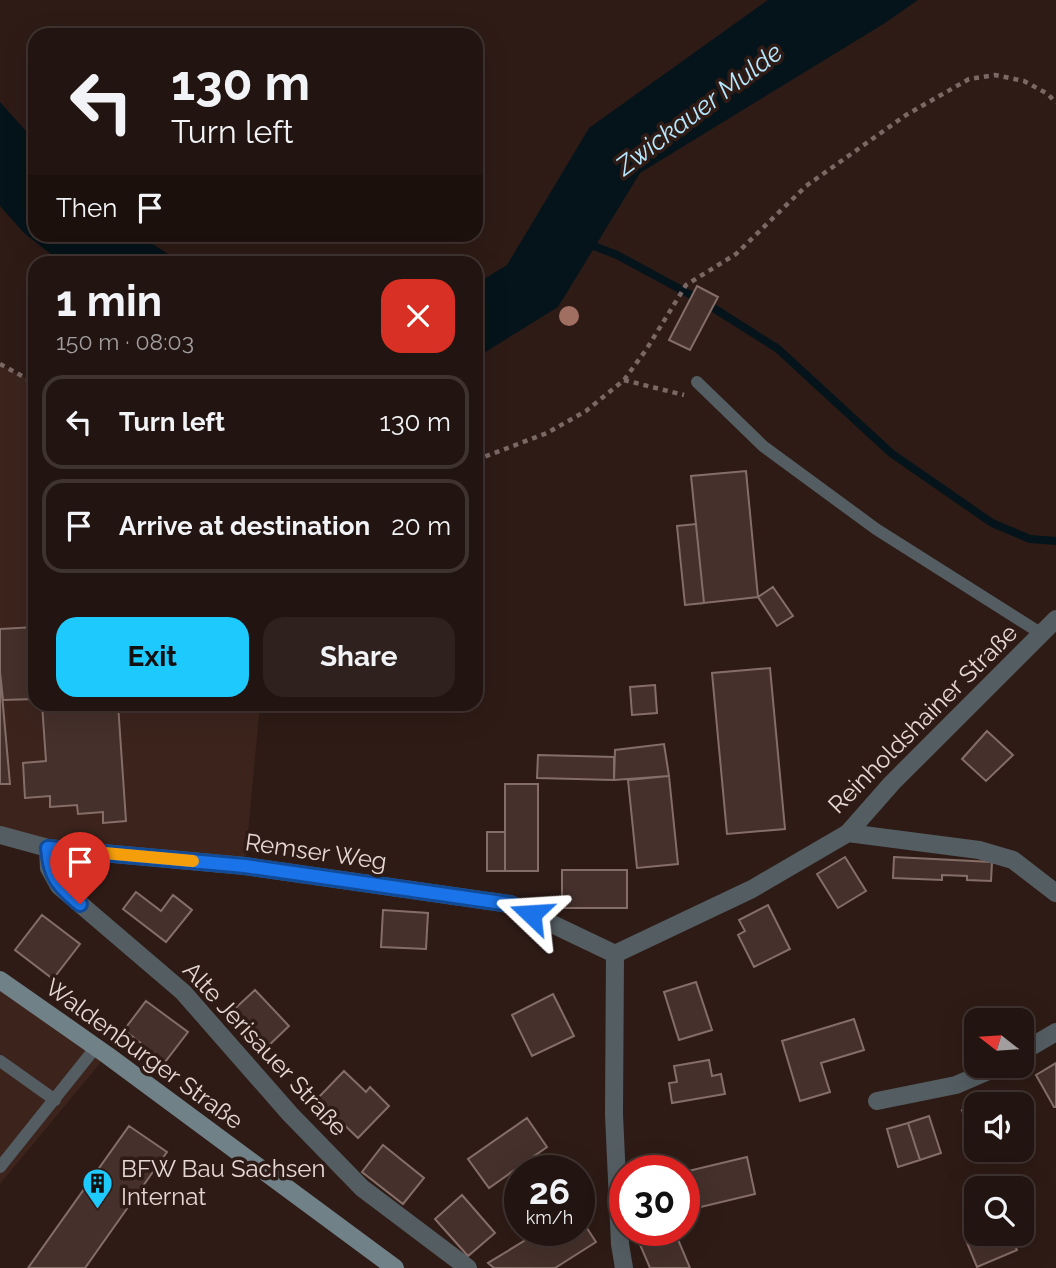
<!DOCTYPE html>
<meta charset="utf-8">
<style>
:root{--surface:#221410;--page:#2e211e;--text:#f1f3f6;--muted:#a29e9f;--line:#3f3330;--accent:#1ec9fd}
body{margin:0;font-family:Raleway,sans-serif;background:var(--page);color:var(--text);height:100vh;display:flex;flex-direction:column;font-size:26px;white-space:nowrap}
*{box-sizing:border-box;margin:0}
p{font-size:23px;color:var(--muted)}
.icon{flex:none;width:38px;height:38px;fill:none;stroke:currentColor;stroke-width:2;stroke-linecap:round;stroke-linejoin:round}
.map{position:relative;flex:1;overflow:hidden}
.details{position:absolute;left:28px;top:256px;width:455px;height:455px;display:flex;flex-direction:column;background:var(--surface);border-radius:21px;box-shadow:0 7px 28px #0002,0 0 0 2px var(--line)}
.details>*{flex:none}
.top-card{position:absolute;left:28px;top:28px;width:455px;height:214px;border-radius:21px;box-shadow:0 7px 28px #0002,0 0 0 2px var(--line);background:#221410;color:var(--text);overflow:hidden}
.needle{width:46px;rotate:287deg}
.tools{position:absolute;left:964px;top:1008px;display:grid;gap:14px}
.tools a{display:grid;place-items:center;width:70px;height:70px;border-radius:14px;background:var(--surface);box-shadow:0 7px 28px #0002,0 0 0 2px var(--line);font-size:35px}
.speed{position:absolute;left:504px;top:1155px;display:flex;gap:14px;font-size:35px;font-weight:700;text-align:center}
.speed>*{display:grid;place-content:center;width:91px;height:91px;border-radius:50%;background:var(--surface);box-shadow:0 7px 28px #0002,0 0 0 2px var(--line);line-height:1}
.speed small{font-size:18px;font-weight:400}
.speed .limit{border:10px solid #d22;background:#fff;color:#111}
.pin{position:absolute;display:grid;place-items:center;width:60px;height:60px;color:#fff;margin:-72px -30px;border-radius:50% 50% 50% 0;rotate:-45deg;box-shadow:0 0 7px #0007}
.pin .icon{rotate:45deg}
.me{position:absolute;width:77px;margin:-38px;rotate:290deg;stroke-linejoin:round;filter:drop-shadow(0 0 5px #0008)}
.turn{display:flex;align-items:center;gap:24px;height:147px;padding:0 28px;font-size:32px}
.turn .icon{width:91px;height:91px;stroke-width:2.5}
.turn b{display:block;font-size:49px;line-height:60px}
.then{display:flex;align-items:center;height:66px;padding:0 28px;background:#0003;gap:14px;font-size:26px}
.round{display:grid;place-items:center;flex:none;width:74px;height:74px;border-radius:21px;background:var(--page)}
.overview{display:flex;align-items:center;justify-content:space-between;height:119px;padding:0 28px}
h1{font-size:42px;font-weight:700;line-height:52px}
.action{display:flex;gap:14px;margin-top:auto;padding:14px 28px}
.action a{flex:1;height:80px;border-radius:21px;background:var(--accent);color:#111;font-size:28px;font-weight:700;line-height:80px;text-align:center}
.action a+a{background:var(--page);color:var(--text)}
ul{padding:0;list-style:none}
li{display:flex;align-items:center;gap:21px;height:94px;margin:0 14px 10px;padding:0 14px;border:4px solid var(--line);border-radius:21px}
li div{flex:1}
li b{display:block;font-size:26px}
li em{font-style:normal}
.map>svg:first-child{display:block}
.built{fill:#3c241d}
.water{fill:#05141a}
.lines{fill:none;stroke-linecap:round;stroke-linejoin:round}
.stream{stroke:#05141a;stroke-width:8}
.building{fill:#45302b;stroke:#866e68;stroke-width:2}
.path{stroke:#796864;stroke-width:4.5;stroke-dasharray:5 5;stroke-linecap:butt}
.lane{stroke:#545e62;stroke-width:12}
.street{stroke:#545e62;stroke-width:18}
.secondary{stroke:#718188;stroke-width:18}
.tree{fill:#a06f62}
.route-casing{stroke:#114b97;stroke-width:18}
.route{stroke:#1a73e8;stroke-width:12}
.slow{stroke:#f59e0b;stroke-width:12}
.labels{text-anchor:middle;stroke-width:7;stroke-linejoin:round;paint-order:stroke}
.street-label{font-size:24px;fill:#e5d7d3;stroke:#2e1b16}
.poi-label{font-size:24px;fill:#e5d7d3;stroke:#2e1b16;text-anchor:start}
.water-label{font-size:26px;font-style:italic;fill:#b6e9ff;stroke:#2e1b16}
</style>
<div class="map">
<svg width="1056" height="1268" viewBox="0 0 1056 1268">
<rect width="100%" height="100%" fill="#2e1b16"/>
<!-- built -->
<path class="built" d="M 0,364 L 35,383 L 35,704 L 260,704 L 245,866 L 0,835 Z
M 0,980 L 107,1055 L 0,1184 Z"/>
<!-- water -->
<path class="water" d="M 768,0 L 918,0 L 885,23 L 640,173 L 558,307 L 476,358 L 476,284 L 507,265 L 589,128 Z
M 0,102 L 35,141 L 35,234 L 138,235 L 181,262 L 61,262 L 24,233 L 0,206 Z"/>
<g class="lines">
<!-- stream -->
<path class="stream" d="M 586,243 L 617,255 L 704,302 L 778,349 L 891,453 L 992,523 L 1030,539 L 1056,541"/>
</g>
<!-- building -->
<path class="building" d="M 697,286 L 718,297 L 690,350 L 669,340 Z
M 746,471 L 758,597 L 704,603 L 691,476 Z
M 696,524 L 704,603 L 685,605 L 677,526 Z
M 773,587 L 793,616 L 777,626 L 758,597 Z
M 35,627 L 35,699 L 3,700 L 0,672 L 0,629 Z
M 770,668 L 785,829 L 727,834 L 712,673 Z
M 0,672 L 10,784 L 0,784 Z
M 655,685 L 657,713 L 632,715 L 630,687 Z
M 42,704 L 118,704 L 126,821 L 103,823 L 103,812 L 78,814 L 77,805 L 50,807 L 50,796 L 25,798 L 23,763 L 46,761 Z
M 987,731 L 1013,755 L 986,781 L 962,759 Z
M 664,744 L 669,776 L 614,780 L 615,750 Z
M 538,755 L 614,757 L 614,780 L 537,778 Z
M 669,776 L 678,864 L 637,868 L 628,780 Z
M 505,784 L 538,784 L 538,871 L 505,871 Z
M 487,832 L 505,832 L 505,871 L 487,871 Z
M 845,857 L 866,891 L 838,908 L 817,874 Z
M 894,857 L 992,862 L 991,881 L 967,880 L 967,876 L 942,875 L 942,880 L 893,878 Z
M 562,870 L 627,870 L 627,908 L 562,908 Z
M 136,892 L 161,911 L 173,895 L 192,910 L 166,942 L 123,909 Z
M 768,905 L 790,949 L 754,967 L 738,935 L 745,931 L 739,920 Z
M 383,910 L 428,913 L 426,949 L 381,947 Z
M 42,915 L 80,944 L 53,979 L 15,950 Z
M 696,982 L 712,1030 L 679,1040 L 664,992 Z
M 255,990 L 289,1026 L 262,1052 L 228,1015 Z
M 553,994 L 574,1036 L 532,1056 L 512,1015 Z
M 146,1001 L 188,1032 L 165,1062 L 124,1030 Z
M 854,1019 L 864,1050 L 821,1063 L 830,1092 L 800,1101 L 782,1041 Z
M 709,1060 L 712,1076 L 721,1074 L 725,1094 L 672,1103 L 669,1083 L 677,1082 L 674,1066 Z
M 1056,1063 L 1056,1107 L 1054,1107 L 1036,1075 Z
M 344,1071 L 366,1092 L 370,1087 L 389,1106 L 358,1138 L 317,1099 Z
M 1004,1095 L 1007,1104 L 984,1104 L 983,1103 Z
M 976,1105 L 976,1148 L 975,1148 L 962,1110 Z
M 929,1116 L 941,1153 L 920,1160 L 908,1123 Z
M 527,1118 L 547,1147 L 489,1188 L 468,1159 Z
M 908,1123 L 920,1160 L 898,1167 L 887,1129 Z
M 129,1126 L 167,1152 L 85,1268 L 28,1268 Z
M 383,1145 L 424,1178 L 403,1204 L 362,1172 Z
M 747,1157 L 755,1194 L 684,1211 L 684,1172 Z
M 462,1195 L 495,1233 L 468,1256 L 435,1219 Z
M 579,1216 L 596,1242 L 555,1268 L 494,1268 L 488,1263 L 542,1230 L 579,1230 Z
M 648,1230 L 674,1230 L 690,1268 L 650,1268 L 636,1235 Z
M 976,1232 L 1010,1234 L 1017,1250 L 977,1267 L 965,1238 Z"/>
<g class="lines">
<!-- path -->
<path class="path" d="M 0,364 L 35,383
M 624,380 L 684,395
M 476,460 L 547,433 L 586,411 L 624,380 L 646,350 L 686,285 L 736,254 L 806,186 L 906,115 L 969,79 L 995,75 L 1024,81 L 1048,94 L 1056,103"/>
<!-- lane -->
<path class="lane" d="M 697,382 L 763,446 L 876,529 L 1042,634
M 0,1061 L 55,1100
M 0,1167 L 96,1047"/>
<!-- street -->
<path class="street" d="M 848,833 L 979,850 L 1013,860 L 1056,893
M 0,835 L 48,848 L 245,866 L 510,904 L 615,954
M 48,848 L 49,868 L 59,886 L 183,992 L 290,1114 L 362,1188 L 468,1268
M 615,954 L 752,889 L 848,833 L 892,783 L 1056,619
M 615,954 L 614,1115 L 620,1244 L 624,1268
M 1022,1052 L 1056,1032
M 877,1101 L 956,1085 L 1000,1066"/>
<!-- secondary -->
<path class="secondary" d="M 0,980 L 107,1055 L 395,1268"/>
</g>
<!-- trees -->
<circle class="tree" cx="569" cy="316" r="10"/>
<g class="lines">
<defs>
<path id="route" d="M 80,904 C 58,885 50,877 48,848 L 245,866 L 510,904 L 531,914"/>
</defs>
<!-- route casing -->
<use href="#route" class="route-casing"/>
<!-- route -->
<use href="#route" class="route"/>
<!-- slow -->
<path class="slow" d="M 82,851 L 193,861"/>
</g>
<!-- icons -->
<defs>
<symbol id="building-pin" viewBox="-11 -11 22 30"><path d="M0 17L-7.5 6A9.5 9.5 0 1 1 7.5 6Z" fill="#1ec9fd" stroke="#2e1b16"/><path d="M-4-6H4V6H1V3H-1V6H-4ZM-2.5-4.3h1.7v1.8h-1.7ZM.8-4.3h1.7v1.8H.8ZM-2.5-1h1.7V.8h-1.7ZM.8-1h1.7V.8H.8Z" fill="#111"/></symbol>
</defs>
<g fill-rule="evenodd">
<use href="#building-pin" x="80" y="1166" width="35" height="47"/>
</g>
<g class="labels">
<!-- street labels -->
<g class="street-label">
<text transform="translate(923 719) rotate(-45)" y="8">Reinholdshainer Straße</text>
<text transform="translate(316 852) rotate(8)" y="8">Remser Weg</text>
<text transform="translate(265 1049) rotate(47)" y="8">Alte Jerisauer Straße</text>
<text transform="translate(144 1054) rotate(36)" y="8">Waldenburger Straße</text>
</g>
<!-- poi labels -->
<g class="poi-label">
<text x="121" y="1177">BFW Bau Sachsen<tspan x="121" dy="28">Internat</tspan></text>
</g>
<!-- water labels -->
<g class="water-label">
<text transform="translate(699 109) rotate(-37)" y="9">Zwickauer Mulde</text>
</g>
</g>
</svg>
<div class="tools">
<a><svg class="needle" viewBox="-14 -14 28 28"><path d="M0-13l5 13h-10z" fill="#e53935"/><path d="M0 13l5-13h-10z" fill="#a29e9f"/></svg></a>
<a><svg class="icon" aria-label="sound" viewBox="0 0 24 24"><path d="M4 9h4l5-4v14l-5-4H4zM17 9q2 3 0 6"/></svg></a>
<a><svg class="icon" aria-label="search" viewBox="0 0 24 24"><circle cx="10" cy="10" r="6"/><path d="M15 15l6 6"/></svg></a>
</div>
<div class="speed"><div>26<small>km/h</small></div><div class="limit">30</div></div>
<div class="pin" style="left:80px;top:904px;background:#d93025"><svg class="icon" aria-label="arrive" viewBox="0 0 24 24"><path d="M6 21V4h12l-3 4 3 4H6"/></svg></div>
<svg class="me" style="left:531px;top:914px" viewBox="-20 -20 40 40"><path d="M0-17L14 15 0 8-14 15z" fill="#1a73e8" stroke="#fff" stroke-width="4"/></svg>
<div class="top-card">
<div class="turn"><svg class="icon" aria-label="left" viewBox="0 0 24 24"><path d="M17 20v-9H6M10 6l-5 5 5 5"/></svg><div><b>130 m</b>Turn left</div></div>
<div class="then">Then<svg class="icon" aria-label="arrive" viewBox="0 0 24 24"><path d="M6 21V4h12l-3 4 3 4H6"/></svg></div>
</div>
<section class="details">
<div class="overview"><div><h1>1 min</h1><p>150 m · 08:03</p></div><a class="round" style="background:#d93025;color:#fff"><svg class="icon" aria-label="close" viewBox="0 0 24 24"><path d="M6 6l12 12M18 6L6 18"/></svg></a></div>
<ul>
<li><svg class="icon" aria-label="left" viewBox="0 0 24 24"><path d="M17 20v-9H6M10 6l-5 5 5 5"/></svg><div><b>Turn left</b></div><em>130 m</em></li>
<li><svg class="icon" aria-label="arrive" viewBox="0 0 24 24"><path d="M6 21V4h12l-3 4 3 4H6"/></svg><div><b>Arrive at destination</b></div><em>20 m</em></li>
</ul>
<div class="action"><a>Exit</a><a>Share</a></div>
</section>
</div>
